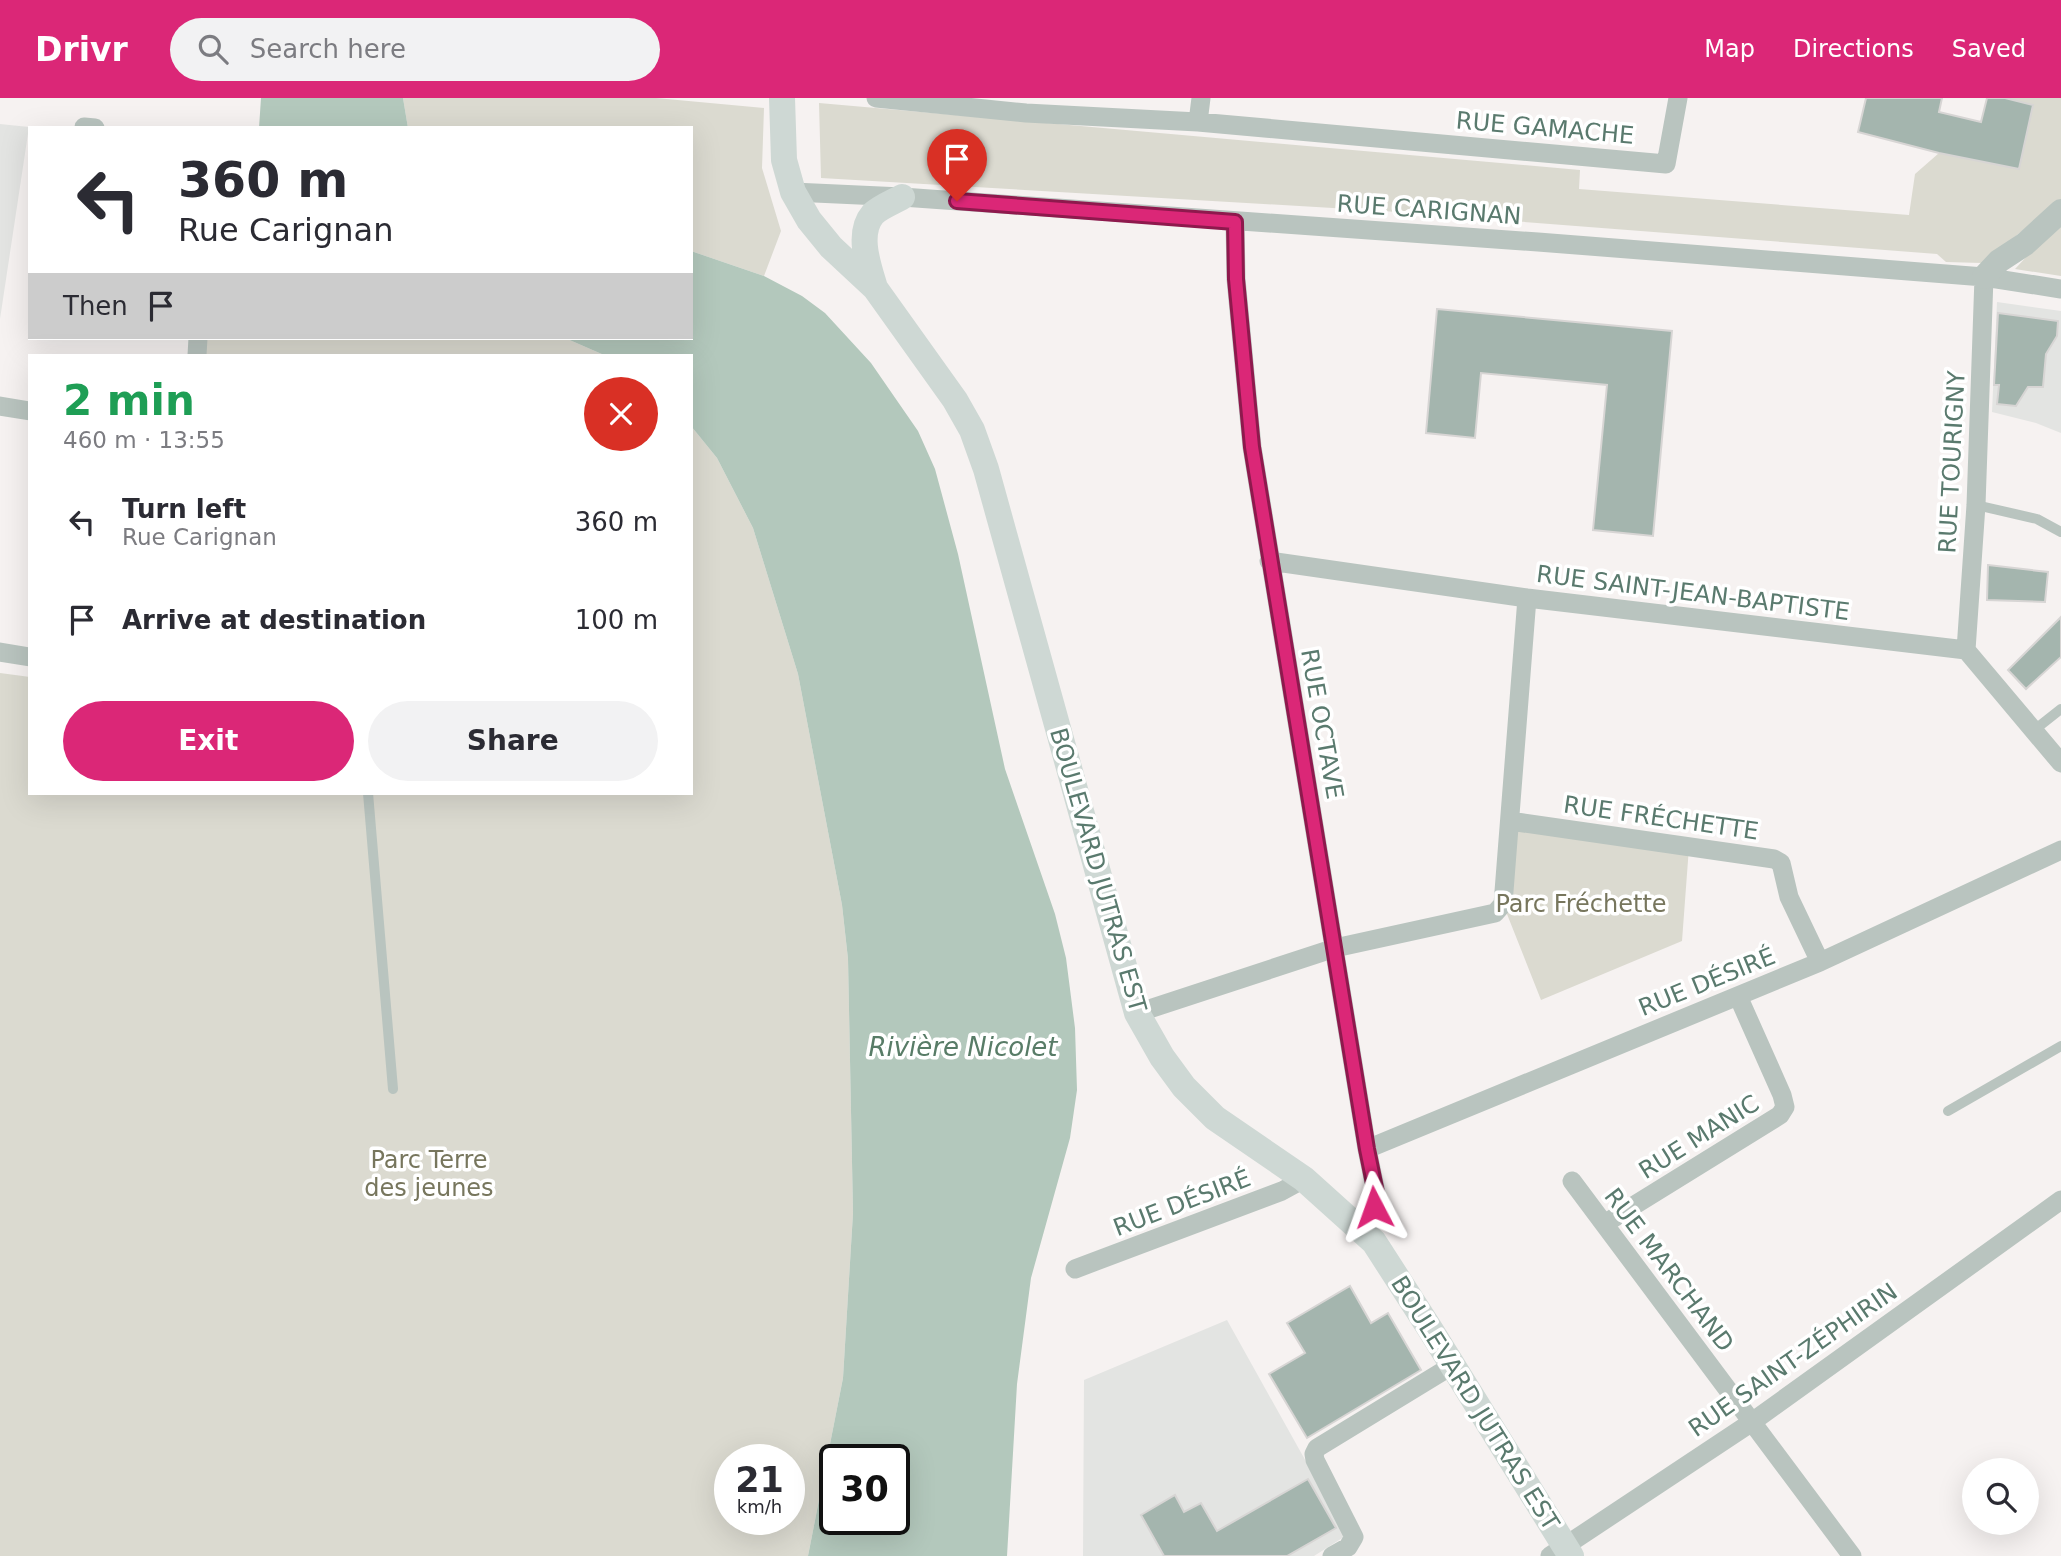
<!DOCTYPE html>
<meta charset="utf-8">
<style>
:root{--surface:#fff;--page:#f2f2f3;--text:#2b2b33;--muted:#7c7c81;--accent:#db2777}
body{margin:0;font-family:"DejaVu Sans",sans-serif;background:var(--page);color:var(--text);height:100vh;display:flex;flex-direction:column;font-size:26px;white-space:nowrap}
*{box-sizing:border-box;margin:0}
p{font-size:23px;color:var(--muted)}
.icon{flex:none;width:38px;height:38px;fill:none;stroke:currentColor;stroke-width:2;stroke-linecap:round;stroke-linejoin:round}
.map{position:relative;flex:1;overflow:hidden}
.side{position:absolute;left:28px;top:256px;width:665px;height:441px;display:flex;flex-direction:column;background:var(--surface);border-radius:0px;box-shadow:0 7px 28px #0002}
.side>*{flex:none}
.guide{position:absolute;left:28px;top:28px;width:665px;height:214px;border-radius:0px;box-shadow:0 7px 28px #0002;background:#fff;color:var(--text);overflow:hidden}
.fabs{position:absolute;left:1962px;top:1360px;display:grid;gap:14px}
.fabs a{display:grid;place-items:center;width:77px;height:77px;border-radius:50%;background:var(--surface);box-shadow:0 7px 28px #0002;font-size:35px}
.speed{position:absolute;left:714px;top:1346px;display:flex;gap:14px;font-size:35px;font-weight:700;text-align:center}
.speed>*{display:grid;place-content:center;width:91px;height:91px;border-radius:50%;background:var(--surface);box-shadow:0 7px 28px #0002;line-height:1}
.speed small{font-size:18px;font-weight:400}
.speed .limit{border:4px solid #111;border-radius:10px;background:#fff;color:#111}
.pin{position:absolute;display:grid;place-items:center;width:60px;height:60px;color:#fff;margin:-72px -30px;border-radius:50% 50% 50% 0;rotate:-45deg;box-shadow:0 0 7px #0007}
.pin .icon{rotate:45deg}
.me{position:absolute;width:77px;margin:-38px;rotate:356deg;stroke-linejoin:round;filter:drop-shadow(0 0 5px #0008)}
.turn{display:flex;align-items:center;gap:24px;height:147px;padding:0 35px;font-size:32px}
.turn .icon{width:91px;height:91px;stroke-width:2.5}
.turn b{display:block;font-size:49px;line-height:60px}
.then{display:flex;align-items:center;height:66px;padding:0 35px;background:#0003;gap:14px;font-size:26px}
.round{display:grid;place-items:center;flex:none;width:74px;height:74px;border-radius:37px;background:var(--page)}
.headline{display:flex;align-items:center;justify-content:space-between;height:119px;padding:0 35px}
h1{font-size:42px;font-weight:700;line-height:52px;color:#1e9e55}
.action{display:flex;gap:14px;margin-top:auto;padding:14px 35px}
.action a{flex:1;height:80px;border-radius:42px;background:var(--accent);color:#fff;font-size:28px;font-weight:700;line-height:80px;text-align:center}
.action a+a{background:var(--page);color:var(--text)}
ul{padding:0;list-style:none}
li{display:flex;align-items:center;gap:21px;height:98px;padding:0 35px}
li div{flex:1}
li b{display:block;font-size:26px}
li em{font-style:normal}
header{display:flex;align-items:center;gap:42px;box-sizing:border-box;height:98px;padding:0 35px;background:var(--accent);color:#fff}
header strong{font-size:33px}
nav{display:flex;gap:38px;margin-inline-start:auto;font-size:24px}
.search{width:490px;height:63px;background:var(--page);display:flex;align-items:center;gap:18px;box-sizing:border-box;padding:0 24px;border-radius:38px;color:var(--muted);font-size:26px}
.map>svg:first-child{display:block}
.built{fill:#e3e4e2}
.green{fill:#dbdad0;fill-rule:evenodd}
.water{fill:#b3c8bc;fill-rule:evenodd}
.building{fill:#a4b5ae;stroke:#d7d5d4;stroke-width:2}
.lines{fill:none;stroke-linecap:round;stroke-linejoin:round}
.service{stroke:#b9c4bf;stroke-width:10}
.minor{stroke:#b9c4bf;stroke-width:19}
.tertiary{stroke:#b9c4bf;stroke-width:24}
.secondary{stroke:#ced8d4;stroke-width:26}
.route-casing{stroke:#8e194d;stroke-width:18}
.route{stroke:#db2777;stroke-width:12}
.labels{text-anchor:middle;stroke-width:7;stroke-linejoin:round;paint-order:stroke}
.street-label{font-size:24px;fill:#5a7a6e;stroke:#fff}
.park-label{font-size:24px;fill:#77765d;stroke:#fff}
.water-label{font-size:26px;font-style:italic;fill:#587c67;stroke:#fff}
</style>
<header>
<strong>Drivr</strong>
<div class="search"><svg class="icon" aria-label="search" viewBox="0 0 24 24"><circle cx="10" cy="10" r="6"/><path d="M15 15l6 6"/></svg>Search here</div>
<nav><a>Map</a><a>Directions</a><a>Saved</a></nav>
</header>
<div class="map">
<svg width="2061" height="1458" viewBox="0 0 2061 1458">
<rect width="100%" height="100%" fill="#f6f2f1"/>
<!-- built -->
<path class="built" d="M 0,26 L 29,29 L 0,221 Z
M 1997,204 L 2061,213 L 2061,335 L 2036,325 L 1992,314 Z
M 1227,1222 L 1347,1437 L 1314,1458 L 1083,1458 L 1084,1282 Z"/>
<!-- green -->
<path class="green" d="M 403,0 L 656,0 L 764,10 L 762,70 L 781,133 L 764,178 L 691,153 L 691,30 L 408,30 Z
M 2005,0 L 2061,0 L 2061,102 L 1982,165 L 1946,164 L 1937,156 L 1383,113 L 821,80 L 819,5 L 1580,72 L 1579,91 L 1909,117 L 1915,76 L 1939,55 L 2019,70 Z
M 2061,122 L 2061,178 L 2015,171 L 2057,126 Z
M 198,240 L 565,240 L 604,257 L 197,257 Z
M 691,328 L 717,360 L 753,430 L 798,576 L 842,807 L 848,861 L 853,1115 L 843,1280 L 808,1458 L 0,1458 L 0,575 L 30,579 L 30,695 L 691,695 ZM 730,1362 L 789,1362 L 789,1421 L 730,1421 Z
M 1510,723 L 1689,749 L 1682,843 L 1541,902 L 1503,806 Z"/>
<!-- water -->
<path class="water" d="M 261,0 L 403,0 L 408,30 L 259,30 Z
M 691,153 L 764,178 L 802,198 L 825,215 L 871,265 L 918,333 L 935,371 L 958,456 L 1005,671 L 1055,816 L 1066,860 L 1075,930 L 1077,992 L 1070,1040 L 1031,1180 L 1017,1286 L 1007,1458 L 808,1458 L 843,1280 L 853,1115 L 848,861 L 842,807 L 798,576 L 753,430 L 717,360 L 691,328 L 691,257 L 604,257 L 565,240 L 691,240 ZM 835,1362 L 894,1362 L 894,1421 L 835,1421 Z"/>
<!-- building -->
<path class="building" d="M 1866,0 L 1942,0 L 1939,14 L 1981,24 L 1987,0 L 2005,0 L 2033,7 L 2019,71 L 1939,55 L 1858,34 Z
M 1437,211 L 1672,233 L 1653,438 L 1593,432 L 1607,287 L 1481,275 L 1475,340 L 1426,335 Z
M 1998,215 L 2058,223 L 2057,238 L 2046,256 L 2043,289 L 2028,289 L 2016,308 L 1997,306 L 1999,287 L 1994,287 Z
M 1988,467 L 2048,474 L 2045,504 L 1987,502 Z
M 2061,519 L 2061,559 L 2026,591 L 2008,572 Z
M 1350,1188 L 1371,1225 L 1388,1215 L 1421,1272 L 1307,1340 L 1269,1276 L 1305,1255 L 1287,1225 Z
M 1308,1381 L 1336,1430 L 1287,1458 L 1164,1458 L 1141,1417 L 1175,1397 L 1184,1414 L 1201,1405 L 1217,1433 Z"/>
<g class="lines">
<!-- service -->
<path class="service" d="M 1976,407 L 2037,421 L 2061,434
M 2033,633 L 2061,611
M 368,695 L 393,991
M 1948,1013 L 2061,948"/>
<!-- minor -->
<path class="minor" d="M 876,0 L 1026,15 L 1198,24 L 1666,66 L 1678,0
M 1198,24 L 1201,0
M 84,29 L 95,30
M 793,94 L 902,99 L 1538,144 L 1984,179 L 2061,191
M 1235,124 L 1236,181 L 1252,349 L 1367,1051 L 1376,1095 L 1374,1109 L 1360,1130
M 197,257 L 198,240
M 0,308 L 30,313
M 1269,463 L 1527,500 L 1966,552 L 2061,665
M 1966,552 L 1976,407 L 1984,179
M 0,554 L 30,559
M 1510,723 L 1774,761 L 1781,765 L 1789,799 L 1820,864
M 1137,915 L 1335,850 L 1495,815 L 1503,806 L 1527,500
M 1367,1051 L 1820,864 L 2061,752
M 1572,1083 L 1852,1458
M 1604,1126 L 1780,1017 L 1785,1009 L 1782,997 L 1738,898
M 1075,1171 L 1282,1093 L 1304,1081
M 1332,1458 L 1348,1449 L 1354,1439 L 1315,1362 L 1314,1356 L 1317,1350 L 1453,1267
M 1550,1458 L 1752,1324 L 2061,1102"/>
<!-- tertiary -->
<path class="tertiary" d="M 1984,179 L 1999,163 L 2025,146 L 2061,113"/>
<!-- secondary -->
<path class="secondary" d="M 782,0 L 784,62 L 793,94 L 809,122 L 831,149 L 875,190 L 955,302 L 972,332 L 986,371 L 1137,915 L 1162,959 L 1184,989 L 1215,1020 L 1304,1081 L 1374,1144 L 1430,1231 L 1571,1458
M 875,190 C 869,169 856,136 873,116 C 880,109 893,104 902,99"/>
</g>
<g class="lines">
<defs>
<path id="route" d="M 957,103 L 1235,124 L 1236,181 L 1252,349 L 1367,1051 L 1376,1095 L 1374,1109"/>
</defs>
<!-- route casing -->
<use href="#route" class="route-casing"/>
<!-- route -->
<use href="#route" class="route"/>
</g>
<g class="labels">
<!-- street labels -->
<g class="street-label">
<text transform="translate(1545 30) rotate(5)" y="8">RUE GAMACHE</text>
<text transform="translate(1429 112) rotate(4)" y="8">RUE CARIGNAN</text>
<text transform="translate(1952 364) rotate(-87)" y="8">RUE TOURIGNY</text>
<text transform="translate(1693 495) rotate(7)" y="8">RUE SAINT-JEAN-BAPTISTE</text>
<text transform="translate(1322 626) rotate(80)" y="8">RUE OCTAVE</text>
<text transform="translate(1661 720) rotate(8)" y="8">RUE FRÉCHETTE</text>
<text transform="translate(1098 772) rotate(74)" y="8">BOULEVARD JUTRAS EST</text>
<text transform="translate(1707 884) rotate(-22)" y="8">RUE DÉSIRÉ</text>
<text transform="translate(1699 1039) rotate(-32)" y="8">RUE MANIC</text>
<text transform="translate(1182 1105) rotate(-21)" y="8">RUE DÉSIRÉ</text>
<text transform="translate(1669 1172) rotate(53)" y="8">RUE MARCHAND</text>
<text transform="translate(1793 1262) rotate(-35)" y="8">RUE SAINT-ZÉPHIRIN</text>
<text transform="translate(1475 1305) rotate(58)" y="8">BOULEVARD JUTRAS EST</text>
</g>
<!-- park labels -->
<g class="park-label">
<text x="1581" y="814">Parc Fréchette</text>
<text x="429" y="1070">Parc Terre<tspan x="429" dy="28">des jeunes</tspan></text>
</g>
<!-- water labels -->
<g class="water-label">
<text x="963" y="958">Rivière Nicolet</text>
</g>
</g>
</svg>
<div class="fabs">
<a><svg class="icon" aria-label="search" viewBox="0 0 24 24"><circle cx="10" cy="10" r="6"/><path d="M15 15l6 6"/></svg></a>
</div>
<div class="speed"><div>21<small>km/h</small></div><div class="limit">30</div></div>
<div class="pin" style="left:957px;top:103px;background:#d93025"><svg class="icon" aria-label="arrive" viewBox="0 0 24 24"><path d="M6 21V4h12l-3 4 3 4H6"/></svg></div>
<svg class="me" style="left:1374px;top:1109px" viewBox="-20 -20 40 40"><path d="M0-17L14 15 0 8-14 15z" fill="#db2777" stroke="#fff" stroke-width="4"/></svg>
<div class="guide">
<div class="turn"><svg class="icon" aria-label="left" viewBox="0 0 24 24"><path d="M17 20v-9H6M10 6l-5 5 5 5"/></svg><div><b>360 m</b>Rue Carignan</div></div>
<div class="then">Then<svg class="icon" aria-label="arrive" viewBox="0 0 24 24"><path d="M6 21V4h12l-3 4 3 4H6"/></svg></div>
</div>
<section class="side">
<div class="headline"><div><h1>2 min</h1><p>460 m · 13:55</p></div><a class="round" style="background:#d93025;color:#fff"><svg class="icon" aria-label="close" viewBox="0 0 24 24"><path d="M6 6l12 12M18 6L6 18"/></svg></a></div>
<ul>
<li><svg class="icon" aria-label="left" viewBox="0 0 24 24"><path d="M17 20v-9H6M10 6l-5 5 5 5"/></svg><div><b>Turn left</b><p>Rue Carignan</p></div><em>360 m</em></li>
<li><svg class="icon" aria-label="arrive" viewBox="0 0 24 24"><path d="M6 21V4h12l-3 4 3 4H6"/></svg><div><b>Arrive at destination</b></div><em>100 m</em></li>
</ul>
<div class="action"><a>Exit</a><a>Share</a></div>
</section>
</div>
